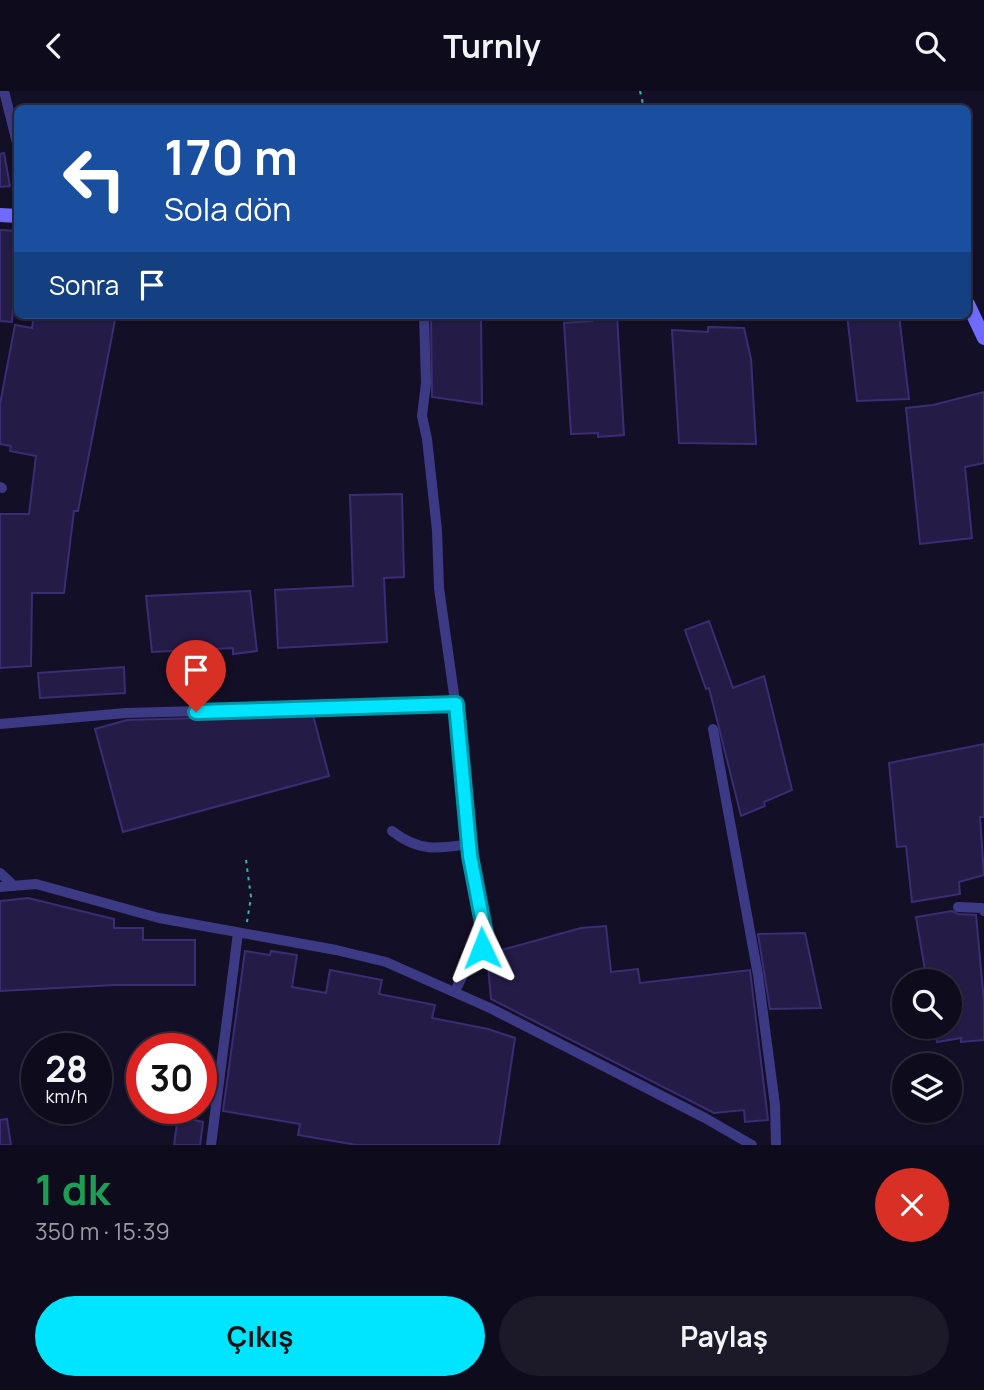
<!DOCTYPE html>
<html lang="tr">
<meta charset="utf-8">
<style>
:root{--surface:#0e0b1c;--page:#1c1929;--text:#f1f3f6;--muted:#9b9ba3;--line:#2e2b3b;--accent:#00e5ff}
body{margin:0;font-family:Manrope,sans-serif;background:var(--page);color:var(--text);height:100vh;display:flex;flex-direction:column;font-size:26px;white-space:nowrap}
*{box-sizing:border-box;margin:0}
p{font-size:23px;color:var(--muted)}
.icon{flex:none;width:38px;height:38px;fill:none;stroke:currentColor;stroke-width:2;stroke-linecap:round;stroke-linejoin:round}
.map{position:relative;height:1054px;overflow:hidden}
.panel{display:flex;flex-direction:column;background:var(--surface);flex:1}
.panel>*{flex:none}
.banner{position:absolute;left:14px;top:14px;width:957px;height:214px;border-radius:10px;box-shadow:0 2px 5px #0004,0 0 0 2px var(--line);background:#1a4fa0;color:#fff;overflow:hidden}
.fabs{position:absolute;left:892px;top:878px;display:grid;gap:14px}
.fabs a{display:grid;place-items:center;width:70px;height:70px;border-radius:50%;background:var(--surface);box-shadow:0 2px 5px #0004,0 0 0 2px var(--line);font-size:35px}
.speed{position:absolute;left:21px;top:942px;display:flex;gap:14px;font-size:35px;font-weight:700;text-align:center}
.speed>*{display:grid;place-content:center;width:91px;height:91px;border-radius:50%;background:var(--surface);box-shadow:0 2px 5px #0004,0 0 0 2px var(--line);line-height:1}
.speed small{font-size:18px;font-weight:400}
.speed .limit{border:10px solid #d22;background:#fff;color:#111}
.pin{position:absolute;display:grid;place-items:center;width:60px;height:60px;color:#fff;margin:-72px -30px;border-radius:50% 50% 50% 0;rotate:-45deg;box-shadow:0 0 7px #0007}
.pin .icon{rotate:45deg}
.me{position:absolute;width:77px;margin:-38px;rotate:358deg;stroke-linejoin:round;filter:drop-shadow(0 0 5px #0008)}
.turn{display:flex;align-items:center;gap:24px;height:147px;padding:0 35px;font-size:32px}
.turn .icon{width:91px;height:91px;stroke-width:2.5}
.turn b{display:block;font-size:49px;line-height:60px}
.then{display:flex;align-items:center;height:66px;padding:0 35px;background:#0003;gap:14px;font-size:26px}
.round{display:grid;place-items:center;flex:none;width:74px;height:74px;border-radius:37px;background:var(--page)}
.head{display:flex;align-items:center;justify-content:space-between;height:119px;padding:0 35px}
h1{font-size:42px;font-weight:700;line-height:52px;color:#1e9e55}
.primary-button{display:flex;gap:14px;margin-top:auto;padding:14px 35px}
.primary-button a{flex:1;height:80px;border-radius:42px;background:var(--accent);color:#111;font-size:28px;font-weight:700;line-height:80px;text-align:center}
.primary-button a+a{background:var(--page);color:var(--text)}
header{display:flex;justify-content:space-between;align-items:center;height:91px;padding:0 35px;background:var(--surface);font-size:32px;font-weight:700}
.map>svg:first-child{display:block}
.building{fill:#241b47;stroke:#3b2d73;stroke-width:2}
.lines{fill:none;stroke-linecap:round;stroke-linejoin:round}
.path{stroke:#2fb8b0;stroke-width:2;stroke-dasharray:3.5 5;stroke-linecap:butt}
.street{stroke:#3d3a85;stroke-width:10}
.secondary{stroke:#6f6bff;stroke-width:14}
.route-casing{stroke:#0095a6;stroke-width:18}
.route{stroke:#00e5ff;stroke-width:12}
</style>
<header><svg class="icon" aria-label="back" viewBox="0 0 24 24"><path d="M15 5l-7 7 7 7"/></svg>Turnly<svg class="icon" aria-label="search" viewBox="0 0 24 24"><circle cx="10" cy="10" r="6"/><path d="M15 15l6 6"/></svg></header>
<div class="map">
<svg width="984" height="1054" viewBox="0 0 984 1054">
<rect width="100%" height="100%" fill="#130f26"/>
<!-- building -->
<path class="building" d="M 4,62 L 10,95 L 0,96 L 0,63 Z
M 0,139 L 18,140 L 12,231 L 0,230 Z
M 34,224 L 116,224 L 78,420 L 74,420 L 64,502 L 32,502 L 31,575 L 0,577 L 0,423 L 29,423 L 36,365 L 10,360 L 11,355 L 0,353 L 0,313 L 15,234 L 32,237 Z
M 431,224 L 481,224 L 482,313 L 432,306 Z
M 591,224 L 617,224 L 624,344 L 598,346 L 598,342 L 571,343 L 564,232 L 592,230 Z
M 847,224 L 899,224 L 909,308 L 857,310 Z
M 708,236 L 744,237 L 751,268 L 756,353 L 679,352 L 672,239 L 708,241 Z
M 984,301 L 984,372 L 965,376 L 972,447 L 920,453 L 906,317 L 933,314 Z
M 402,403 L 404,486 L 384,487 L 387,551 L 278,557 L 275,499 L 353,495 L 350,404 Z
M 250,500 L 257,560 L 233,563 L 233,557 L 152,561 L 146,505 Z
M 709,530 L 733,597 L 764,585 L 792,699 L 764,711 L 765,715 L 741,725 L 709,597 L 706,598 L 685,539 Z
M 124,576 L 125,602 L 40,607 L 38,582 Z
M 313,624 L 329,685 L 123,741 L 95,638 L 127,629 Z
M 984,653 L 984,726 L 980,726 L 984,784 L 959,791 L 960,803 L 912,811 L 906,755 L 897,756 L 889,672 Z
M 28,807 L 114,828 L 114,837 L 143,837 L 143,849 L 195,849 L 195,894 L 114,894 L 0,900 L 0,810 Z
M 952,820 L 958,823 L 976,824 L 984,911 L 984,949 L 961,951 L 961,947 L 937,951 L 934,936 L 950,936 L 950,891 L 927,891 L 916,826 Z
M 606,835 L 611,881 L 638,878 L 640,892 L 750,879 L 768,1029 L 745,1031 L 744,1019 L 714,1022 L 491,908 L 487,863 L 581,837 Z
M 805,842 L 821,917 L 770,918 L 758,843 Z
M 245,860 L 270,864 L 271,860 L 297,864 L 292,896 L 326,902 L 330,879 L 382,889 L 379,903 L 435,914 L 432,927 L 488,938 L 515,947 L 499,1054 L 357,1054 L 298,1044 L 300,1033 L 223,1020 Z
M 178,1025 L 203,1031 L 200,1054 L 174,1054 Z
M 7,1028 L 11,1054 L 0,1054 L 0,1029 Z"/>
<g class="lines">
<!-- path -->
<path class="path" d="M 640,0 L 644,18
M 246,769 L 251,806 L 247,831"/>
<!-- street -->
<path class="street" d="M 4,0 L 18,56
M 424,224 L 426,292 L 422,325 L 427,348 L 437,439 L 439,497 L 459,639 L 470,765 L 485,843 L 482,857 L 465,880 L 455,900
M 0,396 L 2,397
M 0,633 L 126,622 L 455,613
M 713,638 L 758,884 L 775,1014 L 776,1054
M 392,740 C 419,761 437,758 470,753
M 0,782 L 14,795
M 0,796 L 36,793 L 159,827 L 336,859 L 386,871 L 490,917 L 705,1027 L 752,1054
M 958,816 L 982,817 L 984,820
M 211,1054 L 238,842"/>
<!-- secondary -->
<path class="secondary" d="M 0,124 L 18,125
M 968,213 L 984,247"/>
</g>
<g class="lines">
<defs>
<path id="route" d="M 196,621 L 456,613 L 470,765 L 485,843 L 482,857"/>
</defs>
<!-- route casing -->
<use href="#route" class="route-casing"/>
<!-- route -->
<use href="#route" class="route"/>
</g>
</svg>
<div class="fabs">
<a><svg class="icon" aria-label="search" viewBox="0 0 24 24"><circle cx="10" cy="10" r="6"/><path d="M15 15l6 6"/></svg></a>
<a><svg class="icon" aria-label="layers" viewBox="0 0 24 24"><path d="M12 4l9 5-9 5-9-5zM3 14l9 5 9-5"/></svg></a>
</div>
<div class="speed"><div>28<small>km/h</small></div><div class="limit">30</div></div>
<div class="pin" style="left:196px;top:621px;background:#d93025"><svg class="icon" aria-label="arrive" viewBox="0 0 24 24"><path d="M6 21V4h12l-3 4 3 4H6"/></svg></div>
<svg class="me" style="left:482px;top:857px" viewBox="-20 -20 40 40"><path d="M0-17L14 15 0 8-14 15z" fill="#00e5ff" stroke="#fff" stroke-width="4"/></svg>
<div class="banner">
<div class="turn"><svg class="icon" aria-label="left" viewBox="0 0 24 24"><path d="M17 20v-9H6M10 6l-5 5 5 5"/></svg><div><b>170 m</b>Sola dön</div></div>
<div class="then">Sonra<svg class="icon" aria-label="arrive" viewBox="0 0 24 24"><path d="M6 21V4h12l-3 4 3 4H6"/></svg></div>
</div>
</div>
<section class="panel">
<div class="head"><div><h1>1 dk</h1><p>350 m · 15:39</p></div><a class="round" style="background:#d93025;color:#fff"><svg class="icon" aria-label="close" viewBox="0 0 24 24"><path d="M6 6l12 12M18 6L6 18"/></svg></a></div>
<div class="primary-button"><a>Çıkış</a><a>Paylaş</a></div>
</section>
